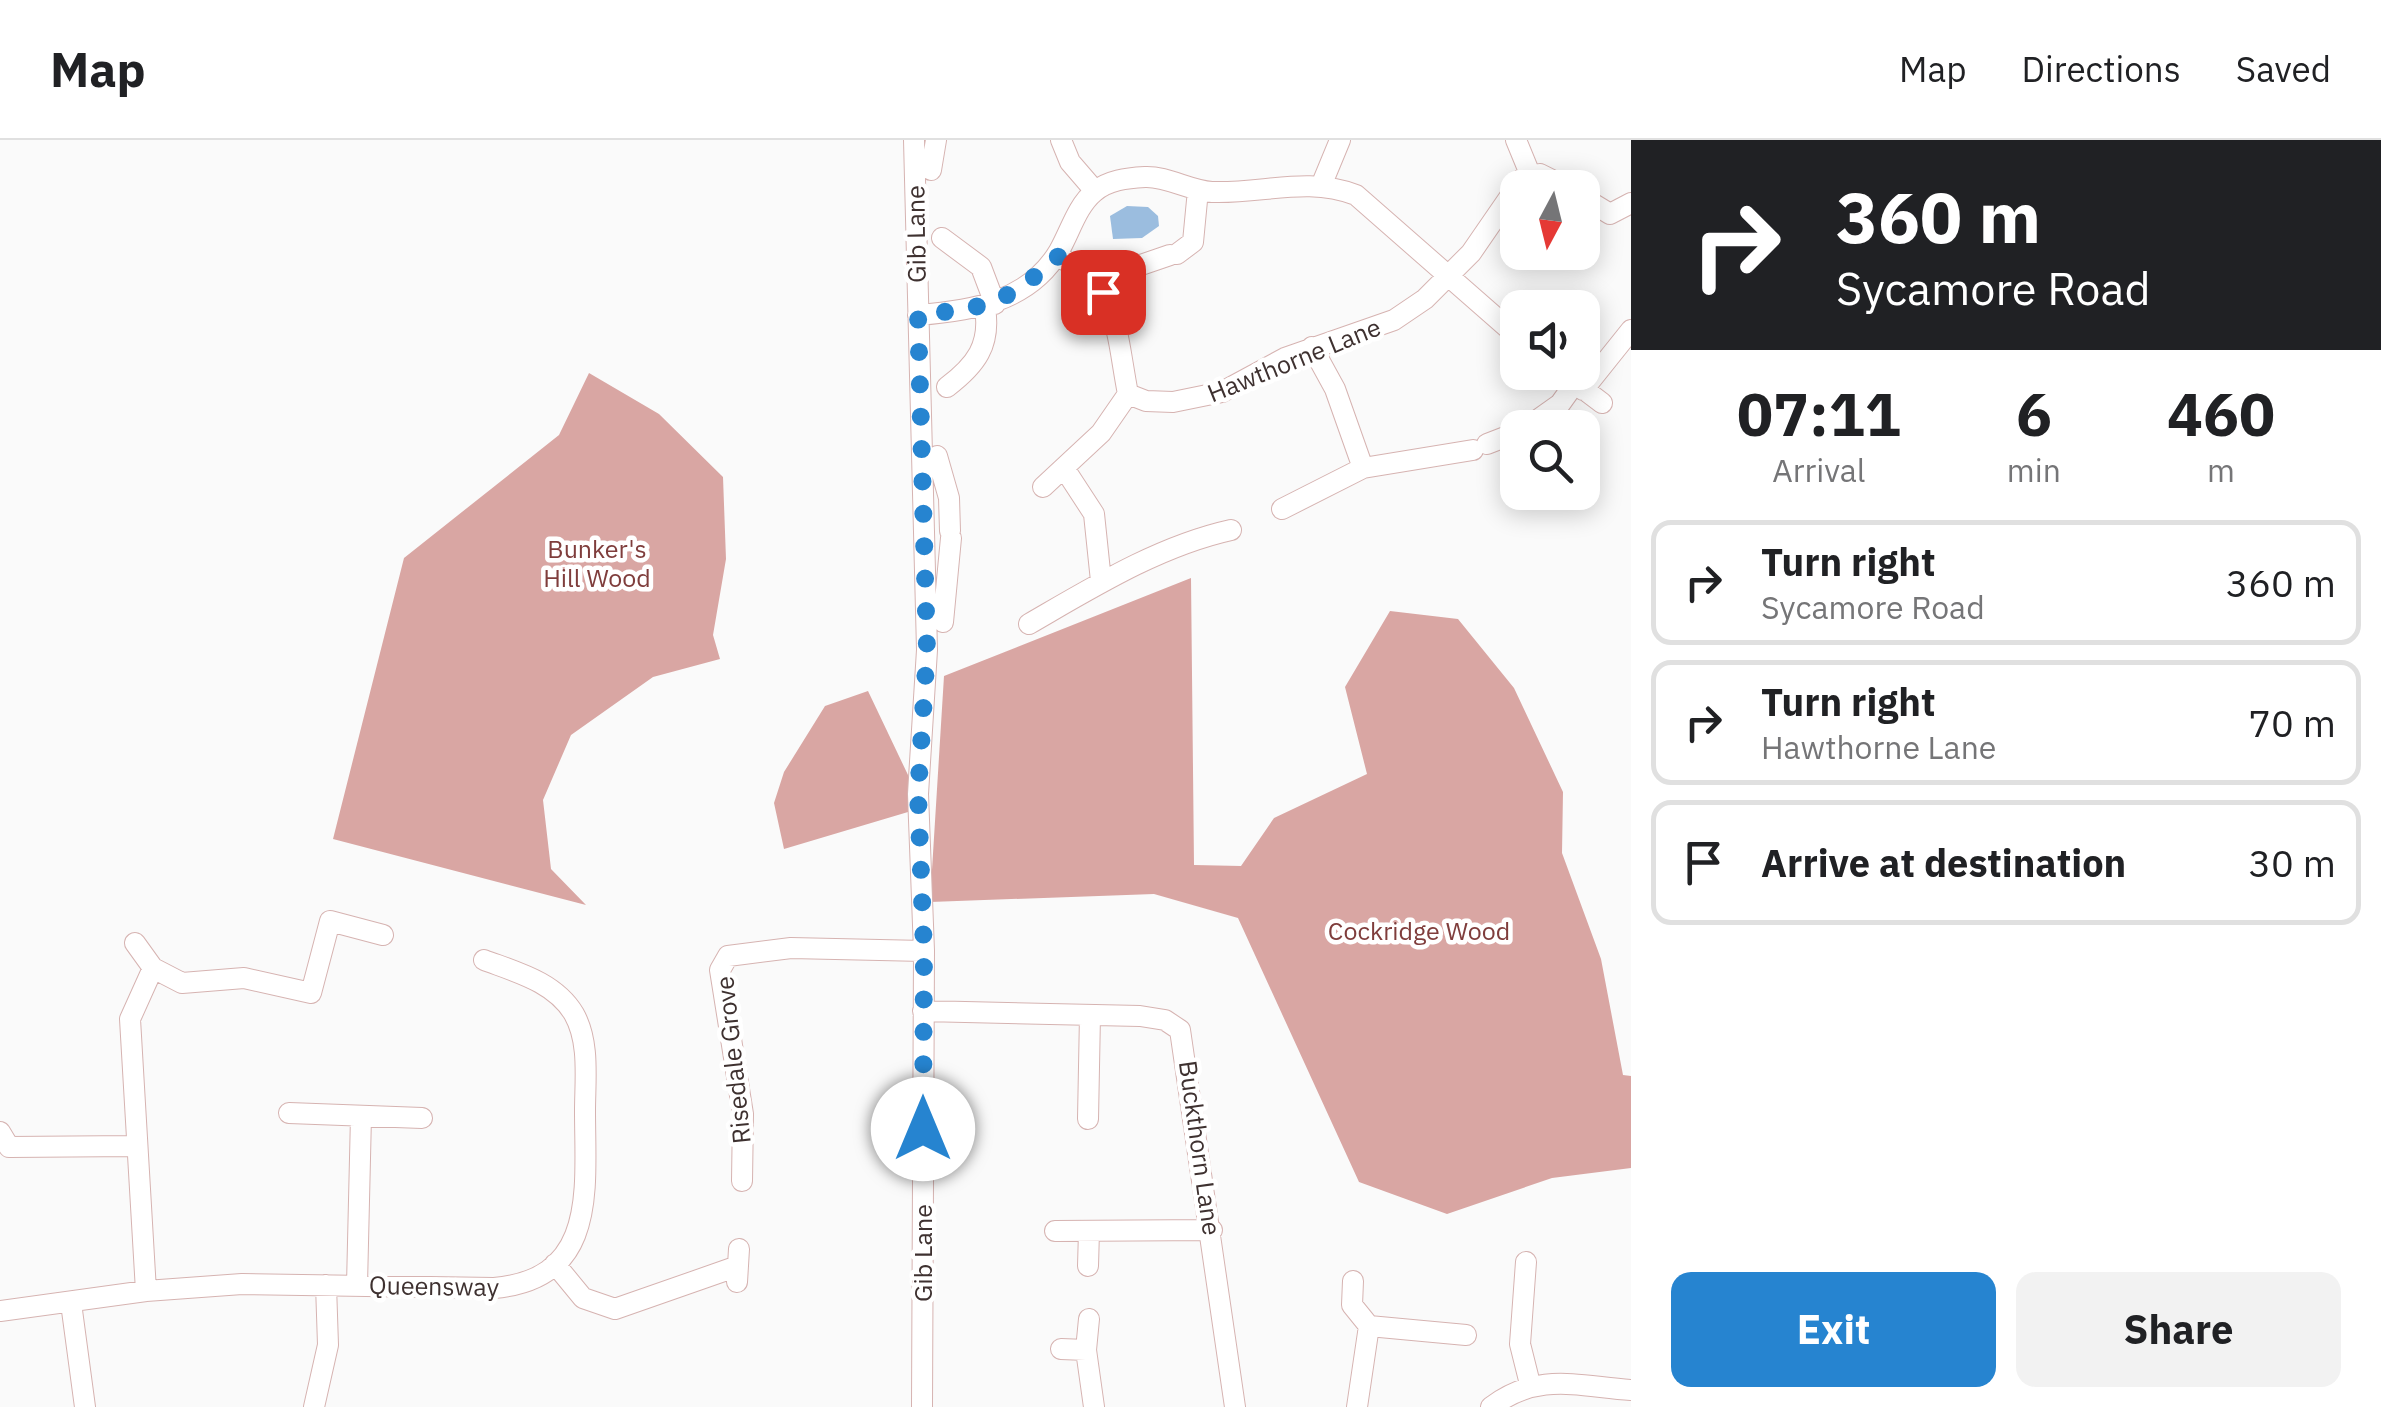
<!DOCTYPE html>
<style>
:root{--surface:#fff;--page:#f2f2f2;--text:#202124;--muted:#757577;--line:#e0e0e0;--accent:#2684d0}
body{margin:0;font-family:"IBM Plex Sans",sans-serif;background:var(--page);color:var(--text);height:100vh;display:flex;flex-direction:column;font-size:38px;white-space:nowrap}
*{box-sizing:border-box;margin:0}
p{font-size:32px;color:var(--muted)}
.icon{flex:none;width:55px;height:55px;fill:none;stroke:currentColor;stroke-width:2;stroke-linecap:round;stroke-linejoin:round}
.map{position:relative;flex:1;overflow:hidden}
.panel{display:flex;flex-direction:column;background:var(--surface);width:750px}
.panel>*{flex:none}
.top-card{background:#202124;color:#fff;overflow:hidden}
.needle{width:65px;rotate:187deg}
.tools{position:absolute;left:1500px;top:30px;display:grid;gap:20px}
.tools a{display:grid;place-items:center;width:100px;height:100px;border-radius:20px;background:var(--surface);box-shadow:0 5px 25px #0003;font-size:50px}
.pin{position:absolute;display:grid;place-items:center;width:85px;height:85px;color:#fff;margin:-42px;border-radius:20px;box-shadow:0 5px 15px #0006}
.me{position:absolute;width:110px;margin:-55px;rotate:0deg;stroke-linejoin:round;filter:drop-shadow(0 0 8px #0008)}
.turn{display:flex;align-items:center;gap:35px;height:210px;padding:0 40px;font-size:45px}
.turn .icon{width:130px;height:130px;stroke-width:2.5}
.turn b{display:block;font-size:70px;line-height:85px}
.eta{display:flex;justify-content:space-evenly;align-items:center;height:170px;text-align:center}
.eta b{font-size:60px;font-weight:700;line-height:70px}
.action{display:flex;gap:20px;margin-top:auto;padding:20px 40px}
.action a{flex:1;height:115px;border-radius:20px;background:var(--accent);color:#fff;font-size:40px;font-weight:700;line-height:115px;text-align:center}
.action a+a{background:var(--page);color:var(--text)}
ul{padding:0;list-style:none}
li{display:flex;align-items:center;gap:30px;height:125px;margin:0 20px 15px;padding:0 20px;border:5px solid var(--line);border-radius:20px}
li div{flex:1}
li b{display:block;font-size:38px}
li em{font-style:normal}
header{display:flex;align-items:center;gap:60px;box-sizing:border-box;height:140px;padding:0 50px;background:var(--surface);border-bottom:2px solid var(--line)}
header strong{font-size:48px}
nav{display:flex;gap:55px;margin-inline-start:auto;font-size:35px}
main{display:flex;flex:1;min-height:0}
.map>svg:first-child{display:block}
.forest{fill:#d9a6a3}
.water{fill:#9bbddf}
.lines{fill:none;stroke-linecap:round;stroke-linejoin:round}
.minor-casing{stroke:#d6b3b1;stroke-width:22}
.minor{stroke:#fff;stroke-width:20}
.route{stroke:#2684d0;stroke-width:18;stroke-dasharray:0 32.4}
.labels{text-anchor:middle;stroke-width:9;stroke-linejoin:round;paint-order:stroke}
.street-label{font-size:25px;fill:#3e3130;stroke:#fff}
.park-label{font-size:25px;fill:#7f3d3c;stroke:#fff}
</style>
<header>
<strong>Map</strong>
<nav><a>Map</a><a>Directions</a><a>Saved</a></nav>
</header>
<main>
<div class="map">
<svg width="1631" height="1267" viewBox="0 0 1631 1267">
<rect width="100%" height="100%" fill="#fafafa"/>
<!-- forest -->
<path class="forest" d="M 589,233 L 659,274 L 723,337 L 726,419 L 713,495 L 720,519 L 653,537 L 571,595 L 543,660 L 551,729 L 586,765 L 333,699 L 404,418 L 559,295 Z
M 1191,438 L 1194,725 L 1241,726 L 1274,678 L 1367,634 L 1345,547 L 1390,471 L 1458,479 L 1514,548 L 1563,652 L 1562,713 L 1601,819 L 1623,935 L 1631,936 L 1631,1028 L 1552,1038 L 1447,1074 L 1359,1042 L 1238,778 L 1154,754 L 930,762 L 944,536 Z
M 868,551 L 908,635 L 908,672 L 784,709 L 774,663 L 784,632 L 825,566 Z"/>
<!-- water -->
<path class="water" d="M 1127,66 L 1148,67 L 1158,76 L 1159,86 L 1142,98 L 1113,99 L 1110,76 Z"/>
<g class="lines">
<defs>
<path id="minor" d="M 914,0 L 927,510 L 918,654 L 924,811 L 922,1267
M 1061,0 L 1070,22 L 1095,51
M 1516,0 L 1530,34
M 931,30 L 936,0
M 1321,46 L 1340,0
M 1582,57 L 1610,74 L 1631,63
M 942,98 L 981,127 L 995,164
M 1177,114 L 1193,102 L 1198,50
M 1094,141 L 1170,115
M 918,175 C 971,171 1029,162 1059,111 C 1070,92 1077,66 1094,52 C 1108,40 1127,38 1145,37 C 1167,36 1190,51 1212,52 C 1263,54 1307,36 1356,55 L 1518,197
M 1312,207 L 1335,249 L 1363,328
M 1561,232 L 1602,263
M 947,247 C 976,225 991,205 985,168
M 1583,250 L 1631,190
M 1128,254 L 1146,261 L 1173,262 L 1222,252 L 1285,218 L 1394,180 L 1425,159 L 1471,113 L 1522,39 L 1540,34 L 1568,48
M 1526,288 L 1560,264 L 1575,243
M 1487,304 L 1518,292
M 937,316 L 949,358 L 950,391
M 1064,328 L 1094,374 L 1101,441
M 1043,347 L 1101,293 L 1128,254 C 1115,187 1121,155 1057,115
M 1282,369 L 1363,328 L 1473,310
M 943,482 L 951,398
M 1029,484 C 1093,447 1159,406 1231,390
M 135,803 L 153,828 L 182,843 L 244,838 L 311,853 L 330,781 L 383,795
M 923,871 L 1140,876 L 1165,880 L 1180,890 L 1235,1267
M 289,973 L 422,978
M 1088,979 L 1090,875
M 0,992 L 9,1007 L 135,1006
M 742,1041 L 743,974 L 720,830 L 728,816 L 791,808 L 924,811
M 1055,1091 L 1212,1090
M 1526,1122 L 1520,1204 L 1530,1244
M 555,1124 L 583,1158 L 615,1169 L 738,1126
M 1088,1126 L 1089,1091
M 1353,1141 L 1352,1165 L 1369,1186 L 1466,1195
M 737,1142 L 739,1109
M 357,1145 L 361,976
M 146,1151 L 130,879 L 153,828
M 71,1163 L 85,1267
M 0,1171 L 146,1151 L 242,1144 L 494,1148 C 598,1139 585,1049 585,971 C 585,940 590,902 574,874 C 555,842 516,832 484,820
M 1089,1179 L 1086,1210 L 1094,1267
M 1061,1209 L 1086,1210
M 314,1267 L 328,1205 L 326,1145
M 1357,1267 L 1369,1186
M 1491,1267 C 1538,1232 1576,1246 1631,1250"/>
</defs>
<!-- minor casing -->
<use href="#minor" class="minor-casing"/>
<!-- minor -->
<use href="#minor" class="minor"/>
</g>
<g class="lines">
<!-- route -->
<path class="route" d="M 923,989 L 924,811 L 918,654 L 927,510 L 918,174 C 983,170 1011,162 1057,116 L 1103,152"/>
</g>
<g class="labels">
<!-- street labels -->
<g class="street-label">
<text transform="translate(916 94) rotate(-91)" y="9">Gib Lane</text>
<text transform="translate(1294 220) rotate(-22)" y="9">Hawthorne Lane</text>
<text transform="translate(733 920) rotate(-96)" y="9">Risedale Grove</text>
<text transform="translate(1200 1008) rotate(82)" y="9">Buckthorn Lane</text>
<text transform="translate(923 1113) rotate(-90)" y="9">Gib Lane</text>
<text transform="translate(434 1146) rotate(1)" y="9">Queensway</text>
</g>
<!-- park labels -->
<g class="park-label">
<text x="597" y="418">Bunker's<tspan x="597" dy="29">Hill Wood</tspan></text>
<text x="1419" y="800">Cockridge Wood</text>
</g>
</g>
</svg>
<div class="tools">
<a><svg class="needle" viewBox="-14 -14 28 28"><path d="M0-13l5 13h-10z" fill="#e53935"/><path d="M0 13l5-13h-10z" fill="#757577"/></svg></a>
<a><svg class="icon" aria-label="sound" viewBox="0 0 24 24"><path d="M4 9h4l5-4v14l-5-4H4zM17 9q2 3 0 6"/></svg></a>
<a><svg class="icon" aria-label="search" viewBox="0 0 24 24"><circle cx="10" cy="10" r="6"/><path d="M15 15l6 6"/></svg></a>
</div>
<div class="pin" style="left:1103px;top:152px;background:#d93025"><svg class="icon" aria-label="arrive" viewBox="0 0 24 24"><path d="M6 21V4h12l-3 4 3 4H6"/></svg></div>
<svg class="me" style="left:923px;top:989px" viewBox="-20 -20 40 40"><circle r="19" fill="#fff"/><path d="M0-13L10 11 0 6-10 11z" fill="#2684d0"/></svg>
</div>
<section class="panel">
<div class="top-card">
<div class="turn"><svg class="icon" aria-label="right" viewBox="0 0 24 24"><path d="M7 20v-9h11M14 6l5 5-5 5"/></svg><div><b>360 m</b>Sycamore Road</div></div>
</div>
<div class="eta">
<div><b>07:11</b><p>Arrival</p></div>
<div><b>6</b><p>min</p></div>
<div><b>460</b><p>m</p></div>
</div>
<ul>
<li><svg class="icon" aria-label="right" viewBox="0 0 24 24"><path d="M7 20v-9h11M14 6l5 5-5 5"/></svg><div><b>Turn right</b><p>Sycamore Road</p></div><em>360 m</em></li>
<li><svg class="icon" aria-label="right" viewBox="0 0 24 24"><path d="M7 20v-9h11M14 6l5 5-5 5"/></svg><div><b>Turn right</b><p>Hawthorne Lane</p></div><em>70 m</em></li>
<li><svg class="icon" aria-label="arrive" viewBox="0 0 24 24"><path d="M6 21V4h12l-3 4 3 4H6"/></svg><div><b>Arrive at destination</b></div><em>30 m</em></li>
</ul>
<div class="action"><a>Exit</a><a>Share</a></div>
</section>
</main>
